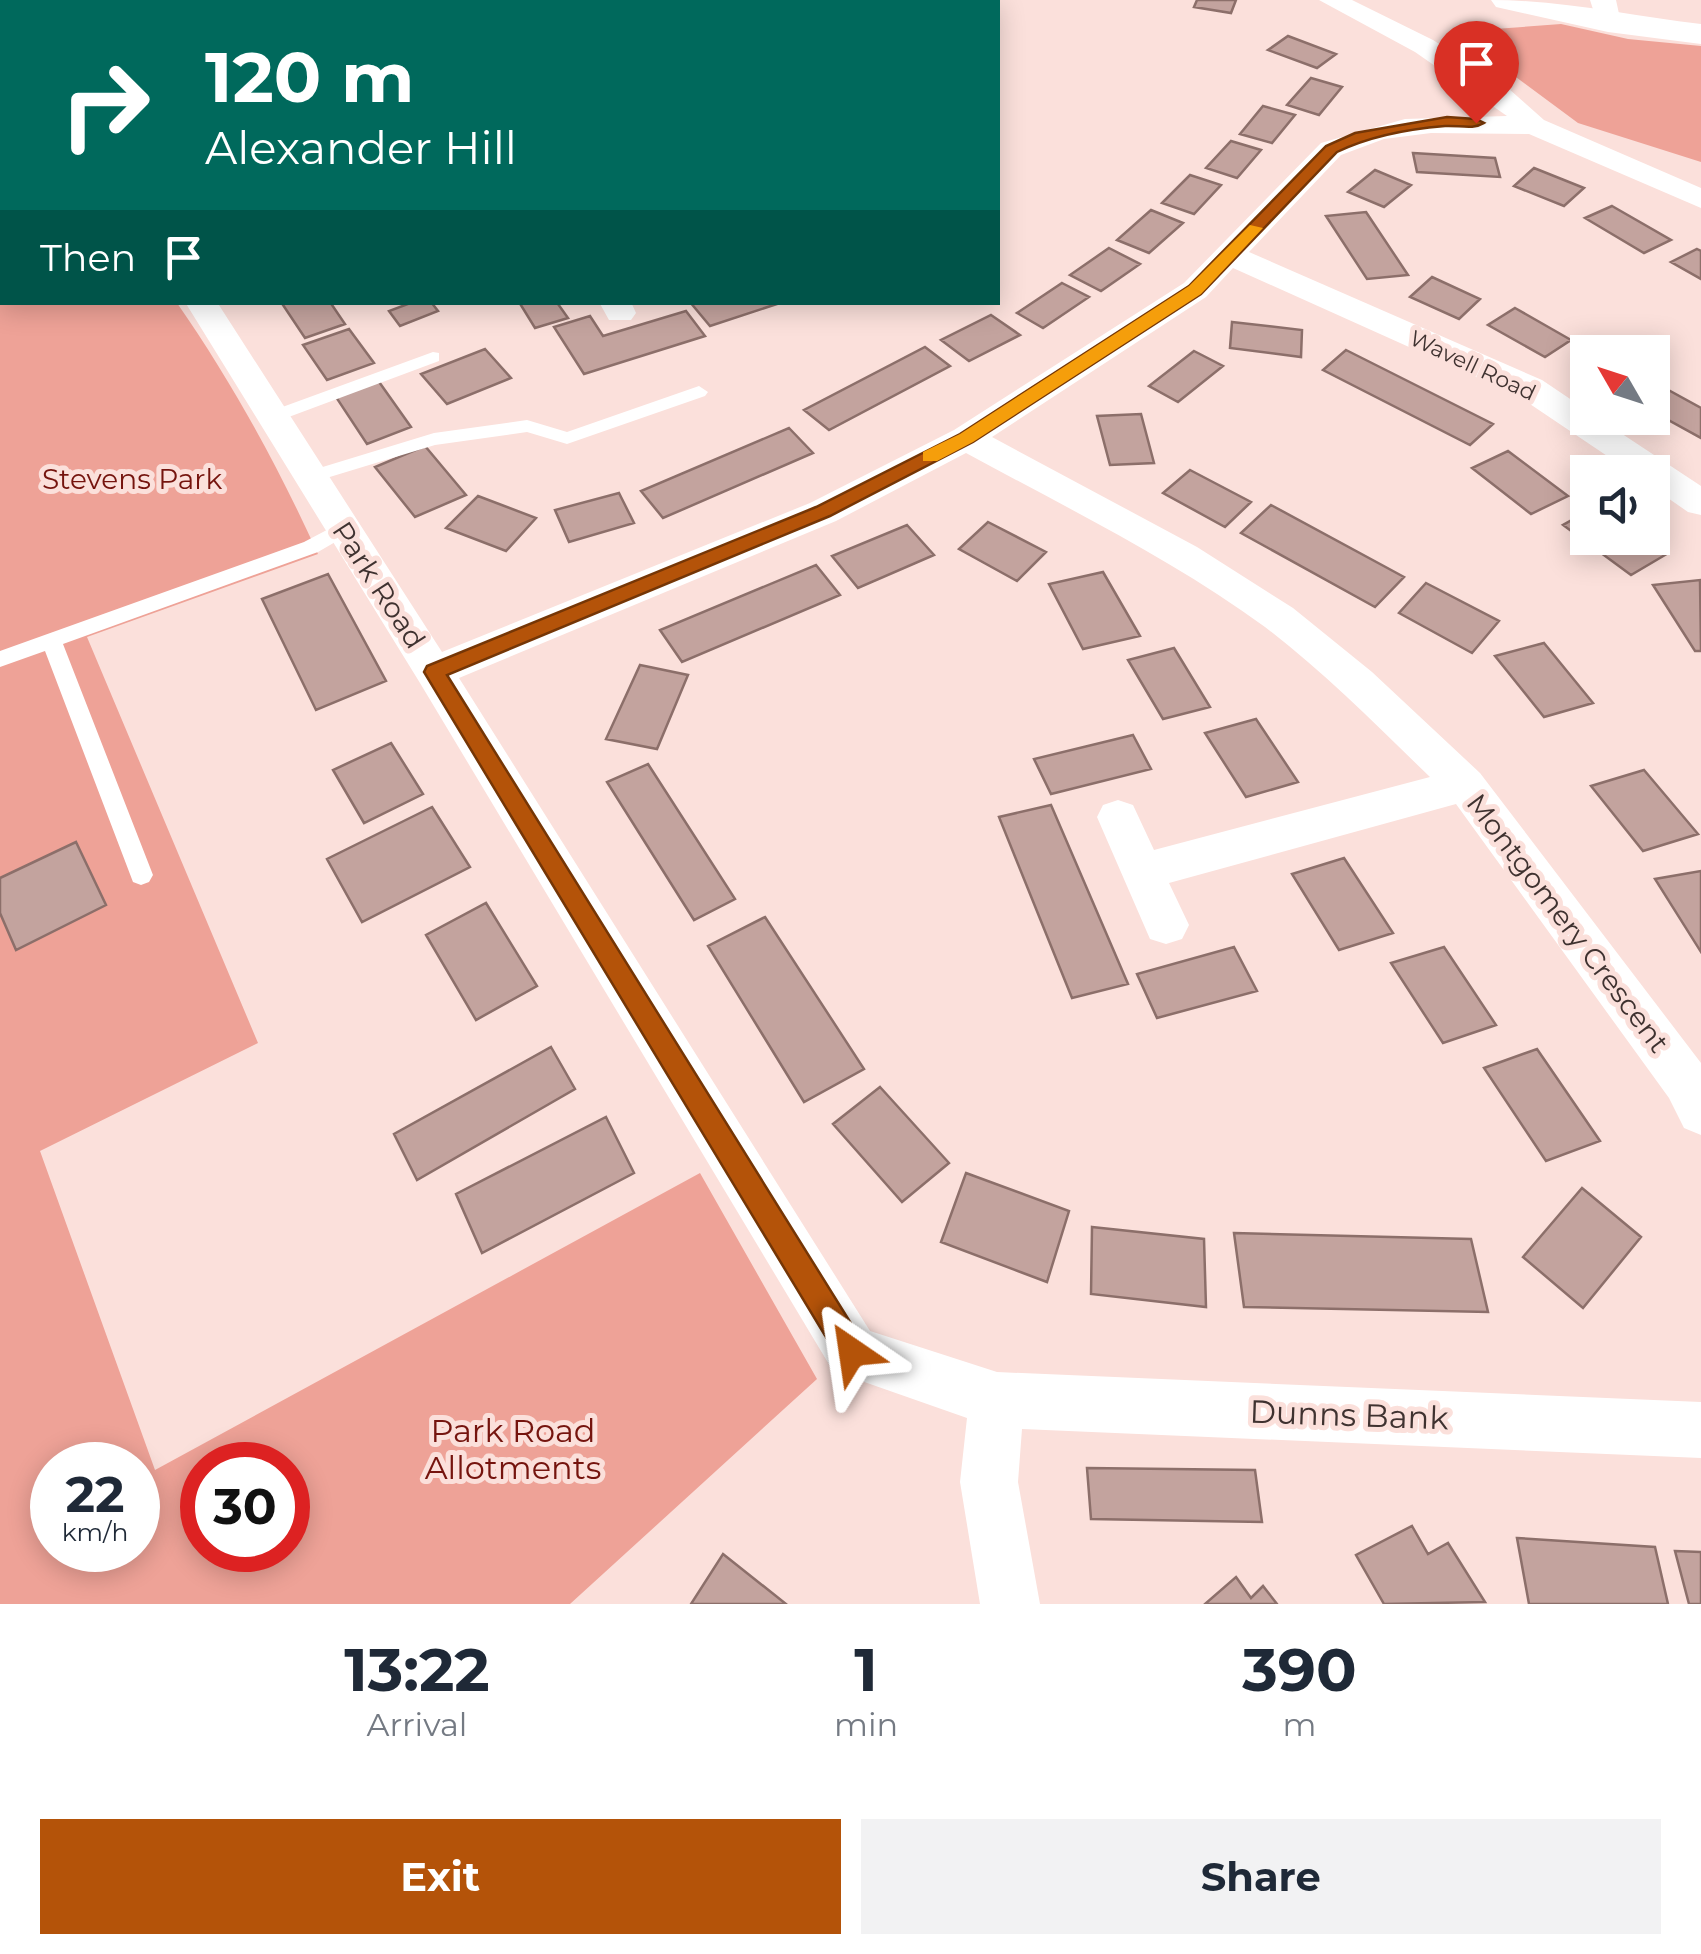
<!DOCTYPE html>
<style>
:root{--surface:#fff;--page:#f2f2f3;--text:#1f2937;--muted:#747a83;--accent:#b45309}
body{margin:0;font-family:Montserrat,sans-serif;background:var(--page);color:var(--text);height:100vh;display:flex;flex-direction:column;font-size:38px;white-space:nowrap}
*{box-sizing:border-box;margin:0}
p{font-size:32px;color:var(--muted)}
.icon{flex:none;width:55px;height:55px;fill:none;stroke:currentColor;stroke-width:2;stroke-linecap:round;stroke-linejoin:round}
.map{position:relative;height:1604px;overflow:hidden}
.side{display:flex;flex-direction:column;background:var(--surface);flex:1}
.side>*{flex:none}
.guide{position:absolute;left:0px;top:0px;width:1000px;height:305px;box-shadow:0 5px 25px #0003;background:#00695c;color:#fff;overflow:hidden}
.needle{width:65px;rotate:309deg}
.tools{position:absolute;left:1570px;top:335px;display:grid;gap:20px}
.tools a{display:grid;place-items:center;width:100px;height:100px;border-radius:0px;background:var(--surface);box-shadow:0 5px 25px #0003;font-size:50px}
.speed{position:absolute;left:30px;top:1442px;display:flex;gap:20px;font-size:50px;font-weight:700;text-align:center}
.speed>*{display:grid;place-content:center;width:130px;height:130px;border-radius:50%;background:var(--surface);box-shadow:0 5px 25px #0003;line-height:1}
.speed small{font-size:25px;font-weight:400}
.speed .limit{border:15px solid #d22;background:#fff;color:#111}
.pin{position:absolute;display:grid;place-items:center;width:85px;height:85px;color:#fff;margin:-102px -42px;border-radius:50% 50% 50% 0;rotate:-45deg;box-shadow:0 0 10px #0007}
.pin .icon{rotate:45deg}
.me{position:absolute;width:110px;margin:-55px;rotate:328deg;stroke-linejoin:round;filter:drop-shadow(0 0 8px #0008)}
.turn{display:flex;align-items:center;gap:35px;height:210px;padding:0 40px;font-size:45px}
.turn .icon{width:130px;height:130px;stroke-width:2.5}
.turn b{display:block;font-size:70px;line-height:85px}
.then{display:flex;align-items:center;height:95px;padding:0 40px;background:#0003;gap:20px;font-size:38px}
.eta{display:flex;justify-content:space-evenly;align-items:center;height:170px;text-align:center}
.eta b{font-size:60px;font-weight:700;line-height:70px}
.button{display:flex;gap:20px;margin-top:auto;padding:20px 40px}
.button a{flex:1;height:115px;border-radius:0px;background:var(--accent);color:#fff;font-size:40px;font-weight:700;line-height:115px;text-align:center}
.button a+a{background:var(--page);color:var(--text)}
.map>svg:first-child{display:block}
.green{fill:#eea297;fill-rule:evenodd}
.building{fill:#c3a39e;stroke:#8c6f6a;stroke-width:2.5}
.lines{fill:none;stroke-linecap:round;stroke-linejoin:round}
.service{fill:#fff;fill-rule:evenodd}
.minor{fill:#fff;fill-rule:evenodd}
.tertiary{fill:#fff;fill-rule:evenodd}
.route{fill:#b45309;stroke:#753606;stroke-width:2.5}
.slow{fill:#f59e0b}
.labels{text-anchor:middle;stroke-width:10;stroke-linejoin:round;paint-order:stroke}
.far-street-label{font-size:22px;fill:#3f3230;stroke:#fbe0db}
.park-label{font-size:28px;fill:#75140e;stroke:#fbe0db}
.street-label{font-size:28px;fill:#3f3230;stroke:#fbe0db}
.near-street-label{font-size:32px;fill:#3f3230;stroke:#fbe0db}
.near-park-label{font-size:32px;fill:#75140e;stroke:#fbe0db}
</style>
<div class="map">
<svg width="1701" height="1604" viewBox="0 0 1701 1604">
<rect width="100%" height="100%" fill="#fbe0db"/>
<!-- green -->
<path class="green" d="M 1561,24 L 1628,39 L 1701,46 L 1701,162 L 1578,123 L 1474,46 L 1481,30 Z
M 0,276 L 2,302 L 177,303 C 232,382 278,466 318,554 L 87,637 L 258,1043 L 40,1151 L 155,1470 L 700,1173 L 817,1379 L 570,1604 L 0,1604 ZM 52,1465 L 138,1465 L 138,1550 L 52,1550 ZM 202,1465 L 288,1465 L 288,1550 L 202,1550 Z"/>
<!-- building -->
<path class="building" d="M 1197,0 L 1236,0 L 1231,13 L 1194,7 Z
M 1288,36 L 1336,54 L 1317,68 L 1268,50 Z
M 1311,78 L 1342,87 L 1319,115 L 1287,105 Z
M 1263,106 L 1295,115 L 1272,143 L 1240,134 Z
M 1231,141 L 1261,150 L 1237,178 L 1206,168 Z
M 1413,153 L 1495,158 L 1500,177 L 1417,172 Z
M 1534,168 L 1584,188 L 1564,206 L 1514,186 Z
M 1375,170 L 1411,185 L 1384,207 L 1348,192 Z
M 1190,175 L 1221,185 L 1194,214 L 1162,203 Z
M 1612,206 L 1671,240 L 1644,253 L 1585,218 Z
M 1151,210 L 1183,223 L 1149,253 L 1117,240 Z
M 1366,212 L 1408,275 L 1367,279 L 1326,216 Z
M 1109,248 L 1140,264 L 1101,291 L 1070,275 Z
M 1697,249 L 1701,251 L 1701,279 L 1671,262 Z
M 1432,277 L 1480,299 L 1459,319 L 1410,297 Z
M 1062,283 L 1089,297 L 1043,328 L 1017,313 Z
M 281,302 L 330,302 L 345,324 L 305,338 Z
M 413,302 L 431,302 L 438,311 L 400,326 L 389,311 Z
M 519,302 L 562,302 L 558,304 L 568,318 L 535,328 Z
M 690,302 L 783,302 L 710,326 Z
M 1515,308 L 1571,340 L 1545,357 L 1488,325 Z
M 686,311 L 705,336 L 584,374 L 554,327 L 590,316 L 603,336 Z
M 991,315 L 1020,335 L 969,361 L 941,340 Z
M 1232,322 L 1302,330 L 1301,357 L 1230,348 Z
M 349,329 L 374,363 L 327,380 L 303,345 Z
M 925,347 L 950,366 L 829,430 L 804,410 Z
M 485,349 L 511,378 L 447,404 L 421,374 Z
M 1346,350 L 1493,424 L 1470,445 L 1323,370 Z
M 1194,351 L 1223,366 L 1178,402 L 1149,386 Z
M 377,379 L 411,427 L 367,444 L 334,394 Z
M 1652,381 L 1701,408 L 1701,438 L 1652,411 Z
M 1141,414 L 1154,463 L 1110,465 L 1097,416 Z
M 789,428 L 813,453 L 663,518 L 641,491 Z
M 425,446 L 466,495 L 415,517 L 375,467 Z
M 1508,451 L 1568,496 L 1531,514 L 1472,468 Z
M 1190,470 L 1251,502 L 1225,527 L 1163,493 Z
M 619,493 L 634,523 L 569,542 L 555,510 Z
M 478,496 L 536,518 L 506,551 L 446,528 Z
M 1271,505 L 1404,577 L 1375,607 L 1241,533 Z
M 1588,511 L 1588,538 L 1641,538 L 1665,555 L 1631,575 L 1563,525 Z
M 988,522 L 1046,552 L 1017,581 L 959,549 Z
M 907,525 L 934,555 L 858,588 L 832,556 Z
M 816,565 L 840,595 L 682,662 L 660,630 Z
M 1103,572 L 1140,636 L 1083,649 L 1049,584 Z
M 328,574 L 386,681 L 316,710 L 262,599 Z
M 1700,580 L 1701,651 L 1695,651 L 1653,585 Z
M 1426,583 L 1499,621 L 1472,653 L 1399,613 Z
M 1544,643 L 1593,703 L 1544,717 L 1495,656 Z
M 1174,648 L 1210,707 L 1163,719 L 1128,660 Z
M 640,665 L 688,675 L 657,749 L 606,739 Z
M 1256,719 L 1298,782 L 1246,797 L 1205,733 Z
M 1133,735 L 1151,769 L 1051,794 L 1034,759 Z
M 391,743 L 423,794 L 364,823 L 333,770 Z
M 648,764 L 735,899 L 694,920 L 607,782 Z
M 1644,770 L 1698,834 L 1643,851 L 1591,786 Z
M 1051,805 L 1128,984 L 1072,998 L 999,817 Z
M 432,807 L 470,867 L 362,922 L 327,859 Z
M 76,842 L 106,905 L 16,950 L 0,913 L 0,878 Z
M 1344,858 L 1393,933 L 1339,950 L 1292,874 Z
M 1701,871 L 1701,952 L 1655,879 Z
M 486,903 L 537,986 L 476,1020 L 426,935 Z
M 765,917 L 864,1069 L 804,1102 L 708,946 Z
M 1234,947 L 1257,991 L 1157,1018 L 1137,974 Z
M 1444,947 L 1496,1025 L 1443,1043 L 1391,963 Z
M 551,1047 L 575,1089 L 417,1180 L 394,1134 Z
M 1537,1049 L 1600,1141 L 1546,1161 L 1484,1068 Z
M 880,1087 L 949,1163 L 902,1202 L 833,1124 Z
M 606,1117 L 634,1173 L 482,1253 L 456,1194 Z
M 966,1173 L 1069,1211 L 1047,1282 L 941,1242 Z
M 1582,1188 L 1641,1237 L 1583,1308 L 1523,1257 Z
M 1092,1227 L 1204,1239 L 1206,1307 L 1091,1294 Z
M 1234,1233 L 1471,1239 L 1488,1312 L 1244,1307 Z
M 1087,1468 L 1255,1470 L 1262,1522 L 1091,1519 Z
M 1412,1526 L 1428,1554 L 1448,1543 L 1485,1602 L 1384,1604 L 1356,1555 Z
M 1517,1538 L 1655,1547 L 1668,1604 L 1529,1604 Z
M 1675,1551 L 1701,1552 L 1701,1604 L 1689,1604 Z
M 723,1554 L 786,1604 L 691,1604 Z
M 1236,1577 L 1251,1598 L 1263,1586 L 1277,1604 L 1205,1604 Z"/>
<g class="lines">
<!-- service -->
<path class="service" d="M 433,352 L 439,353 L 439,361 L 278,421 L 272,423 L 263,417 L 266,413 Z
M 699,386 L 708,392 L 705,396 L 567,444 L 527,432 L 435,445 L 310,483 L 301,477 L 303,473 L 434,433 L 527,420 L 567,432 Z
M 342,522 L 349,524 L 352,529 L 349,534 L 318,552 L 63,644 L 153,875 L 149,882 L 141,885 L 133,882 L 45,651 L 0,667 L 0,651 L 304,542 Z"/>
<!-- minor -->
<path class="minor" d="M 568,0 L 594,0 L 594,2 L 569,2 Z
M 1319,0 L 1352,0 L 1433,40 L 1509,89 L 1544,120 L 1701,188 L 1701,208 L 1529,134 L 1431,133 L 1384,139 L 1341,155 L 1249,252 L 1542,380 L 1588,411 L 1588,418 L 1598,418 L 1701,486 L 1701,515 L 1688,512 L 1652,487 L 1652,472 L 1631,472 L 1518,396 L 1233,268 L 1206,297 L 992,437 L 1197,547 L 1293,608 L 1372,672 L 1480,773 L 1701,1063 L 1701,1135 L 1684,1128 L 1669,1098 L 1456,804 L 1169,883 L 1189,925 L 1182,939 L 1166,944 L 1150,939 L 1097,817 L 1103,805 L 1118,800 L 1133,805 L 1154,850 L 1430,777 C 1377,726 1324,672 1265,627 C 1172,559 1067,508 966,453 L 836,521 L 459,678 L 870,1331 L 997,1372 L 1701,1402 L 1701,1458 L 1022,1429 L 1018,1482 L 1040,1604 L 980,1604 L 960,1482 L 967,1418 L 833,1371 L 420,683 L 185,302 L 217,302 L 442,652 L 810,503 L 954,430 L 1184,283 L 1321,143 L 1405,119 L 1507,116 L 1415,52 Z
M 1590,0 L 1616,0 L 1621,23 L 1617,28 L 1599,28 Z
M 0,254 L 2,254 L 2,272 L 0,272 Z
M 599,302 L 631,302 L 636,313 L 631,320 L 609,320 Z"/>
<!-- tertiary -->
<path class="tertiary" d="M 1491,0 C 1562,0 1631,16 1701,24 L 1701,44 L 1608,32 L 1496,7 Z"/>
</g>
<!-- route -->
<path class="route" d="M 1447,117 L 1476,119 L 1484,123 C 1473,130 1459,125 1445,126 C 1408,129 1370,136 1337,152 L 1201,294 L 973,442 L 830,516 L 447,675 L 862,1341 L 866,1352 L 862,1362 L 852,1366 L 841,1362 L 424,672 L 427,666 L 816,507 L 960,434 L 1189,286 L 1326,146 L 1355,133 Z"/>
<!-- slow -->
<path class="slow" d="M 1250,225 L 1263,228 L 1201,294 L 973,442 L 937,461 L 923,461 L 923,452 L 960,434 L 1189,286 Z"/>
<g class="labels">
<!-- far-street labels -->
<g class="far-street-label">
<text transform="translate(1473 365) rotate(25)" y="8">Wavell Road</text>
</g>
<!-- park labels -->
<g class="park-label">
<text x="132" y="489">Stevens Park</text>
</g>
<!-- street labels -->
<g class="street-label">
<text transform="translate(379 585) rotate(57)" y="10">Park Road</text>
<text transform="translate(1568 923) rotate(53)" y="10">Montgomery Crescent</text>
</g>
<!-- near-street labels -->
<g class="near-street-label">
<text transform="translate(1349 1415) rotate(2)" y="11">Dunns Bank</text>
</g>
<!-- near-park labels -->
<g class="near-park-label">
<text x="513" y="1442">Park Road<tspan x="513" dy="37">Allotments</tspan></text>
</g>
</g>
</svg>
<div class="tools">
<a><svg class="needle" viewBox="-14 -14 28 28"><path d="M0-13l5 13h-10z" fill="#e53935"/><path d="M0 13l5-13h-10z" fill="#747a83"/></svg></a>
<a><svg class="icon" aria-label="sound" viewBox="0 0 24 24"><path d="M4 9h4l5-4v14l-5-4H4zM17 9q2 3 0 6"/></svg></a>
</div>
<div class="speed"><div>22<small>km/h</small></div><div class="limit">30</div></div>
<div class="pin" style="left:1476px;top:123px;background:#d93025"><svg class="icon" aria-label="arrive" viewBox="0 0 24 24"><path d="M6 21V4h12l-3 4 3 4H6"/></svg></div>
<svg class="me" style="left:852px;top:1352px" viewBox="-20 -20 40 40"><path d="M0-17L14 15 0 8-14 15z" fill="#b45309" stroke="#fff" stroke-width="4"/></svg>
<div class="guide">
<div class="turn"><svg class="icon" aria-label="right" viewBox="0 0 24 24"><path d="M7 20v-9h11M14 6l5 5-5 5"/></svg><div><b>120 m</b>Alexander Hill</div></div>
<div class="then">Then<svg class="icon" aria-label="arrive" viewBox="0 0 24 24"><path d="M6 21V4h12l-3 4 3 4H6"/></svg></div>
</div>
</div>
<section class="side">
<div class="eta">
<div><b>13:22</b><p>Arrival</p></div>
<div><b>1</b><p>min</p></div>
<div><b>390</b><p>m</p></div>
</div>
<div class="button"><a>Exit</a><a>Share</a></div>
</section>
